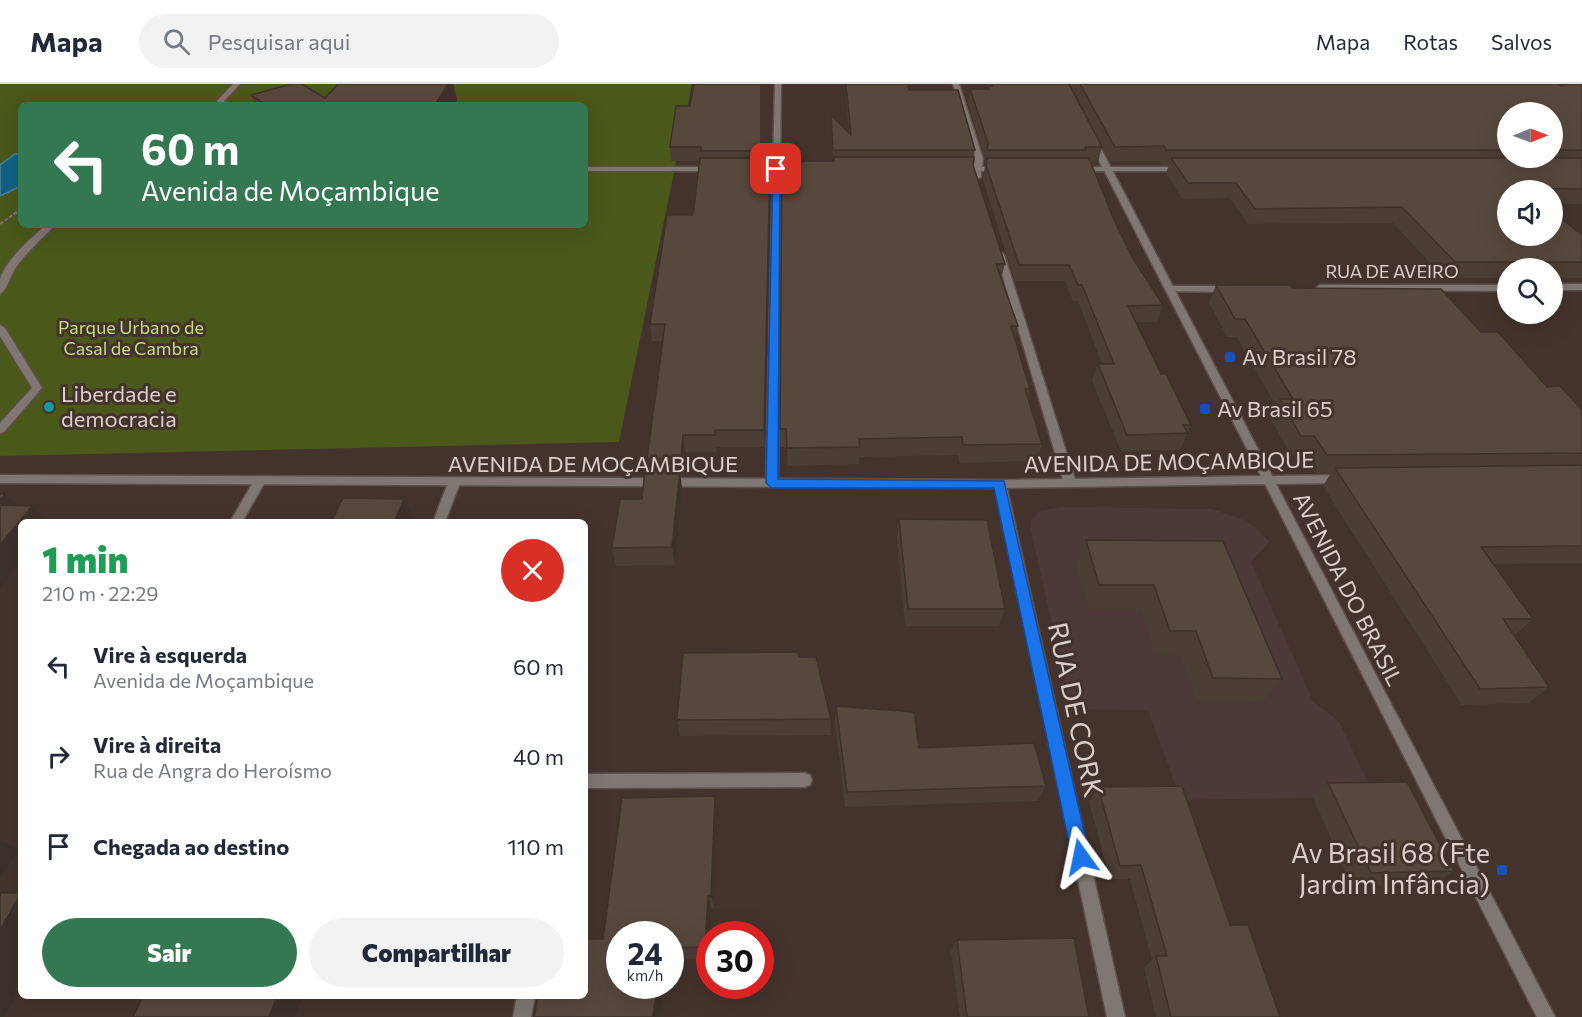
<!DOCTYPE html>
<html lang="pt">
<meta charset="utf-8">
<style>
:root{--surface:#fff;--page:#f2f2f3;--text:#1f2937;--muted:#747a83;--line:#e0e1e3;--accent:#347753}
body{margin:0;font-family:Commissioner,sans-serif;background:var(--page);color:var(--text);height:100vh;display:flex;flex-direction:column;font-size:22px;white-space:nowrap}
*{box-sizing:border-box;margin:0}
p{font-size:20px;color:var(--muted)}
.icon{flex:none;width:33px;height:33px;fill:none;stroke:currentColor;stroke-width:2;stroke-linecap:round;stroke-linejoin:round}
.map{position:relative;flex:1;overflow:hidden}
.details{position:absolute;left:18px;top:435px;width:570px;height:480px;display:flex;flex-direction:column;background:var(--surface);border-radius:9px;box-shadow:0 6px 24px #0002}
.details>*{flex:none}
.guide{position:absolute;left:18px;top:18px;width:570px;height:126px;border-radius:9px;box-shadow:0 6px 24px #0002;background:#347753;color:#fff;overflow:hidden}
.needle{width:39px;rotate:89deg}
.controls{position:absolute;left:1497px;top:18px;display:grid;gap:12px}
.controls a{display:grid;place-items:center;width:66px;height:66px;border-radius:50%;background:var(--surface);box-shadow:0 6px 24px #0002;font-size:30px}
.speed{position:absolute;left:606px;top:837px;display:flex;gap:12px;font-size:30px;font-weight:700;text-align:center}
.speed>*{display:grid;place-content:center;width:78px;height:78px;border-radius:50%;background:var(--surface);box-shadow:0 6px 24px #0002;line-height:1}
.speed small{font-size:15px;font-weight:400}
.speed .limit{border:9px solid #d22;background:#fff;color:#111}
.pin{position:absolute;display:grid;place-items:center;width:51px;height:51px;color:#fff;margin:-26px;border-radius:12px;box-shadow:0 3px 9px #0006}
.me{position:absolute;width:66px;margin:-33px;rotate:348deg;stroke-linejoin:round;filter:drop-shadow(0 0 4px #0008)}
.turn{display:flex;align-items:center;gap:21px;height:126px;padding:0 24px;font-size:27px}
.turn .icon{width:78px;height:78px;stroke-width:2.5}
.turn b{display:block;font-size:42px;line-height:51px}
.round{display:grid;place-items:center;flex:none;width:63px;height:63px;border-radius:32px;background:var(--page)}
.summary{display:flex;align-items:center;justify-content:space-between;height:102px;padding:0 24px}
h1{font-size:36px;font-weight:800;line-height:45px;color:#1e9e55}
.primary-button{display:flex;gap:12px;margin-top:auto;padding:12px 24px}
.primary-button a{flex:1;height:69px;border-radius:36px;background:var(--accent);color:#fff;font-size:24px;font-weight:800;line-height:69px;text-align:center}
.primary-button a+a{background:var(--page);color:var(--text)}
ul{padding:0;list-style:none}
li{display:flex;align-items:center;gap:18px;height:90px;padding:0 24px}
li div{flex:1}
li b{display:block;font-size:22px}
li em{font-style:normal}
header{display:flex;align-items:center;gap:36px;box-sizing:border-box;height:84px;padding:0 30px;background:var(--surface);border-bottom:2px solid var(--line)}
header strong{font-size:28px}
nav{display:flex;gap:33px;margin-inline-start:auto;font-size:21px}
.search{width:420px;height:54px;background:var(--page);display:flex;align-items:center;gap:15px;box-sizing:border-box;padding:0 21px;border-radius:33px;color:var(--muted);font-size:22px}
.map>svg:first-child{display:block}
.education{fill:#4e3939}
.green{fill:#4a581a;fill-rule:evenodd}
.water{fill:#126286;stroke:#4e839b;stroke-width:1.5}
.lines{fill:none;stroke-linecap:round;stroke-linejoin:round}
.service-casing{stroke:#5f4f49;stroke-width:3}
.minor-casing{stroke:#5f4f49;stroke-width:3}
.tertiary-casing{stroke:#5f4f49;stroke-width:3}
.path{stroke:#81736d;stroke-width:2;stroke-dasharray:4 1.5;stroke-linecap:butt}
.service{fill:#807773;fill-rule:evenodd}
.minor{fill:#807773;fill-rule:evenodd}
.tertiary{fill:#807773;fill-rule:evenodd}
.wall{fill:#4b3e34;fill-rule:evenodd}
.shaded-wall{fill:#3d322b}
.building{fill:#57483d;stroke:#3d322b;stroke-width:1.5}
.route{fill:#1a73e8;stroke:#114b97;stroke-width:1.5}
.transit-dot{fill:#1a4fb4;stroke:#44332c;stroke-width:2}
.culture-dot{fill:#0f9aa8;stroke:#44332c;stroke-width:2}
.labels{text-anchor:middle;stroke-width:6;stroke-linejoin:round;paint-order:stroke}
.far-street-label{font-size:18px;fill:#dacfcb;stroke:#44332c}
.far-park-label{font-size:18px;fill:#c6df82;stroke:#44332c}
.poi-label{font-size:22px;fill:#dacfcb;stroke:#44332c;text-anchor:start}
.street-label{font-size:22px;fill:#dacfcb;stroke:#44332c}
.near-street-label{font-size:27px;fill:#dacfcb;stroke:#44332c}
.near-poi-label{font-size:27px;fill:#dacfcb;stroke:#44332c;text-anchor:end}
</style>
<header>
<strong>Mapa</strong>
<div class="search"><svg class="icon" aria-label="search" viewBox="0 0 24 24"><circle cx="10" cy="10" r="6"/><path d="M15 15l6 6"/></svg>Pesquisar aqui</div>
<nav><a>Mapa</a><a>Rotas</a><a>Salvos</a></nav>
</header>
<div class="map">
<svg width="1582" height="933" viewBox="0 0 1582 933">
<rect width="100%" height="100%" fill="#44332c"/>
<!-- education -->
<path class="education" d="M 1062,423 L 1212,425 L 1241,435 L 1256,444 L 1269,458 L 1251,478 L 1313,617 L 1339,638 L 1375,713 L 1181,716 L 1148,626 L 1071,625 L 1031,446 L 1031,437 L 1040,427 Z"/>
<!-- green -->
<path class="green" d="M 0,0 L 692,0 L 619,358 L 0,372 ZM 21,21 L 585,21 L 585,141 L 21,141 Z"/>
<!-- water -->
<path class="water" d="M 15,70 L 21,70 L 21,102 L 0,112 L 0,81 Z"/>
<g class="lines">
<defs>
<path id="service" d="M 233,0 L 240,0 L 224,17 L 228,21 L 221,21 L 217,17 Z
M 585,83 L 671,83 L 675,85 L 671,87 L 585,87 Z
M 46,141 L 55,141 C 41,156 26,168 15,185 C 10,193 7,206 0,210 C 0,205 0,200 0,195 C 6,176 31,154 46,141 Z
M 0,241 L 5,244 L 42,304 L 4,348 L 0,349 L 0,339 L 32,304 L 0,252 Z"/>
<path id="minor" d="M 775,0 L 781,0 L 780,83 L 796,83 L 800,85 L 796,87 L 780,87 L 778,399 L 772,403 L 766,399 L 773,87 L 757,87 L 753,85 L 757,83 L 773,83 Z
M 953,0 L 959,0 L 983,75 L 982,83 L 1003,83 L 1003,87 L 981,87 L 981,93 L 977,95 L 973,93 L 974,87 L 961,87 L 957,85 L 961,83 L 974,83 L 975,75 Z
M 668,83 L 712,83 L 716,85 L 712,87 L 668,87 Z
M 1075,83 L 1183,83 L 1187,85 L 1183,87 L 1075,87 Z
M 997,168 L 1004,170 L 1076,399 L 1074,402 L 1070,403 L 1064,399 L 996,170 Z
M 1552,200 L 1582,200 L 1582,206 L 1552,206 Z
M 1320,201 L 1508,201 L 1508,207 L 1317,206 L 1316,204 Z
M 1169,202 L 1230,202 L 1234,205 L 1230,208 L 1166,207 L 1166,203 Z
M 259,394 L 265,398 L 242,438 L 230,438 L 255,395 Z
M 454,395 L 460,399 L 445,438 L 433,438 L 448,399 Z
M 1000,396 L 1006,400 L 1125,933 L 1107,933 L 994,400 Z
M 805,689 L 810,691 L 812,696 L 810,701 L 805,703 L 585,704 L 585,690 Z
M 517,912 L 535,912 L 531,933 L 513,933 Z"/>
<path id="tertiary" d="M 1093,55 L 1097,57 L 1272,392 L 1343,391 L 1349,395 L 1343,399 L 1276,400 L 1555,933 L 1537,933 L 1265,400 L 1000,404 L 0,399 L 0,391 L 1000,396 L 1261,392 L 1089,57 Z"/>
</defs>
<!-- service casing -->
<use href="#service" class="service-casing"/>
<!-- minor casing -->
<use href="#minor" class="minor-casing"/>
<!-- tertiary casing -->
<use href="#tertiary" class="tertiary-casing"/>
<!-- path -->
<path class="path" d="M 0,140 L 21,125"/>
<!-- service -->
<use href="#service" class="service"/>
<!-- minor -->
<use href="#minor" class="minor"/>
<!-- tertiary -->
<use href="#tertiary" class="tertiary"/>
</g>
<!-- wall -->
<path class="wall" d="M 338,0 L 453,0 L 457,16 L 455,21 L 256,21 L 251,11 L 325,14 Z
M 761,0 L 762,78 L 770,78 L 771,94 L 765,363 L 717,363 L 716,368 L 685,368 L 683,392 L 680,392 L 682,405 L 675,481 L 616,482 L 612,464 L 642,415 L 649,386 L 647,375 L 663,257 L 652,257 L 650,240 L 693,131 L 699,77 L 671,77 L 670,63 L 690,22 Z
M 845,0 L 908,0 L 909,6 L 975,66 L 973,81 L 1005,180 L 1001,195 L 1018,242 L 1015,255 L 1030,305 L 1028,315 L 1042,360 L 1037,377 L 959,379 L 958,371 L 859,373 L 859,380 L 787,382 L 787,363 L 780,363 L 780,345 L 833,77 L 831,45 L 831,31 L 849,49 Z
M 986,0 L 1069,0 L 1102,63 L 1098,78 L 1091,78 L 1114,136 L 1133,175 L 1163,221 L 1157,238 L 1136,238 L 1161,290 L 1191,341 L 1180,366 L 1121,367 L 1092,297 L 1098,280 L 1102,280 L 1078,217 L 1073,217 L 1065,197 L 1015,197 L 983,96 L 985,81 L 985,74 L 968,19 L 970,5 L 987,5 Z
M 1070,0 L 1558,0 L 1561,2 L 1582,0 L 1582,120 L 1552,120 L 1552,106 L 1508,106 L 1582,151 L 1582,194 L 1552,194 L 1552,184 L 1508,184 L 1508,194 L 1444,194 L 1393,139 L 1248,140 L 1230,114 L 1182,115 L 1166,89 L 1169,81 L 1161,81 L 1159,77 L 1110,78 ZM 1508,28 L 1552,28 L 1552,74 L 1508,74 Z
M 1216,201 L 1292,204 L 1481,248 L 1547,303 L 1582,326 L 1582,479 L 1494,480 L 1533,535 L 1514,552 L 1549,603 L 1529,619 L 1462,621 L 1323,402 L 1331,389 L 1315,389 L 1303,370 L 1290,370 L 1270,333 L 1276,322 L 1237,253 L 1227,253 L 1209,218 Z
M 899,435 L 1005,525 L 999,542 L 905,542 L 897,453 Z
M 1086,456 L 1223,457 L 1282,595 L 1263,618 L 1197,617 L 1181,571 L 1156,571 L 1141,526 L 1089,526 L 1076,481 Z
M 799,573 L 831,635 L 830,651 L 680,652 L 677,636 Z
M 836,622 L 919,664 L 1046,702 L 1038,717 L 845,723 L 835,638 Z
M 1328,699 L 1454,787 L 1433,801 L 1352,802 L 1313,714 Z
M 1098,703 L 1230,841 L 1280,933 L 1156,933 L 1144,884 L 1152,876 L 1130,795 L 1110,795 L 1089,718 Z
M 715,712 L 718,727 L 714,824 L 711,824 L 707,875 L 670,875 L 670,850 L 620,850 L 603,855 Z
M 957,856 L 1089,933 L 960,933 L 951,867 Z"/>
<!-- shaded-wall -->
<path class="shaded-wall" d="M 448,0 L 453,0 L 457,16 L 455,21 L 435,21 Z
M 770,78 L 771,94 L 765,363 L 764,346 Z
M 683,351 L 685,368 L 683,392 L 681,375 Z
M 680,386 L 682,405 L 675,481 L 672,463 Z
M 5,410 L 23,428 L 0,426 L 0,416 Z
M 404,415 L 414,436 L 413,438 L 394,438 Z
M 32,422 L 48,438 L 21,438 L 21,477 L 0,504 L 0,461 Z
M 715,712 L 718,727 L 714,824 L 711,812 Z
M 0,756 L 18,766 L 0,795 Z
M 21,810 L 21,902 L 4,933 L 0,933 L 0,846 Z
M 708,812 L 711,824 L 707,875 L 705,863 Z
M 657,902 L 663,902 L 659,933 L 653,933 Z
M 277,912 L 303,912 L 295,933 L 269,933 Z"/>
<!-- building -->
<path class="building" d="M 291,0 L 302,0 L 325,14 L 338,0 L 448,0 L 435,21 L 266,21 L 251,11 Z
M 694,0 L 761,0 L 761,67 L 701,67 L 701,63 L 670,63 L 676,22 L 690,22 Z
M 846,0 L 908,0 L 909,6 L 958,6 L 975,66 L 833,66 L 831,31 L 851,51 Z
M 992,0 L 1069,0 L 1102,63 L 1085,63 L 1086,66 L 987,66 L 988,59 L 970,5 L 989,5 L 988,2 L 993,2 Z
M 1080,0 L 1558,0 L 1561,2 L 1568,0 L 1582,0 L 1582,66 L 1552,66 L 1552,28 L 1508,28 L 1508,66 L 1166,66 L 1164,62 L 1115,63 Z
M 834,73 L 974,73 L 973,81 L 1005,180 L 996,180 L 1018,242 L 1011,242 L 1030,305 L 1025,305 L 1042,360 L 963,361 L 962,353 L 859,355 L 860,363 L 787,364 L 786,345 L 780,345 L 782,77 L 834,77 Z
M 700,74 L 762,74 L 762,78 L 770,78 L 764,346 L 715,346 L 715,351 L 683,351 L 681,375 L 647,375 L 665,240 L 650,240 L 667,131 L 693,131 Z
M 987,74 L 1089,74 L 1114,136 L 1133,175 L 1163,221 L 1128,222 L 1161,290 L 1166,290 L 1191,341 L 1183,341 L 1188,349 L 1127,351 L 1098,280 L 1114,280 L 1082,201 L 1078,201 L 1069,181 L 1019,181 L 986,81 Z
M 1171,74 L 1582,74 L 1582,105 L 1525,104 L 1527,106 L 1508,106 L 1508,152 L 1552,152 L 1552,127 L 1582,151 L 1582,178 L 1455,178 L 1402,123 L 1255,125 L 1236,99 L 1188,99 Z
M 1216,201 L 1290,201 L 1292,204 L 1441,205 L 1481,248 L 1498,248 L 1547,303 L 1560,302 L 1582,326 L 1582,369 L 1327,371 L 1314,352 L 1301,352 L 1280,315 L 1293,315 L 1245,235 L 1235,235 Z
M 1582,381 L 1582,462 L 1481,463 L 1533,535 L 1503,535 L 1549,603 L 1480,605 L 1335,384 Z
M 645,386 L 680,386 L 672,463 L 612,464 L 620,415 L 642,415 Z
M 0,410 L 5,410 L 0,416 Z
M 343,414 L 404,415 L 394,438 L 331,438 Z
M 0,421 L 32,422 L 0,461 Z
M 899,435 L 987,436 L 1005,525 L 908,525 Z
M 1086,456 L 1223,457 L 1282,595 L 1213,594 L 1196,547 L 1170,547 L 1154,501 L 1099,501 Z
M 798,568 L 799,573 L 816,573 L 831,635 L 677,636 L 683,569 Z
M 836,622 L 914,628 L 919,664 L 1034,659 L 1046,702 L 847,708 Z
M 1407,698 L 1454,787 L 1371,789 L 1328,699 Z
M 1182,702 L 1230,841 L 1248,841 L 1280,933 L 1171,933 L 1156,872 L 1167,872 L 1141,781 L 1120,782 L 1098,703 Z
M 715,712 L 711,812 L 708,812 L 705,863 L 670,864 L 670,850 L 620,850 L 620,902 L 657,902 L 653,933 L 534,933 L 538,912 L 585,912 L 585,855 L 603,855 L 622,714 Z
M 0,809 L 21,809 L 0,846 Z
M 1074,854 L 1089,933 L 967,933 L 957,856 Z
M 143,912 L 277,912 L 269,933 L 133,933 Z"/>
<!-- route -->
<path class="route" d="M 773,83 L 780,85 L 778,395 L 1004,397 L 1090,773 L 1087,779 L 1081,782 L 1075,779 L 1072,773 L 994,404 L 772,404 L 766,399 Z"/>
<!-- markers -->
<g class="transit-dot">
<rect x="1224" y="267" width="12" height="12" rx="3"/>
<rect x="1199" y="319" width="12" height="12" rx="3"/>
<rect x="1496" y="780" width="12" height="12" rx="3"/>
</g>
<circle class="culture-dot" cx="49" cy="323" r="6"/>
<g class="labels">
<!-- far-street labels -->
<g class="far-street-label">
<text x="1392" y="194">RUA DE AVEIRO</text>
</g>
<!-- far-park labels -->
<g class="far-park-label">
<text x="131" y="250">Parque Urbano de<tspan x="131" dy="21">Casal de Cambra</tspan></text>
</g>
<!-- poi labels -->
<g class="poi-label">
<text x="1242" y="281">Av Brasil 78</text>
<text x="61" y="318">Liberdade e<tspan x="61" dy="25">democracia</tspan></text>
<text x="1217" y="333">Av Brasil 65</text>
</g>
<!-- street labels -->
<g class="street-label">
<text transform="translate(1169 378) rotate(-1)" y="8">AVENIDA DE MOÇAMBIQUE</text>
<text x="593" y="388">AVENIDA DE MOÇAMBIQUE</text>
<text transform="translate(1348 505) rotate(63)" y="8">AVENIDA DO BRASIL</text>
</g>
<!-- near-street labels -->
<g class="near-street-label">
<text transform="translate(1075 626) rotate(78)" y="9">RUA DE CORK</text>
</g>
<!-- near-poi labels -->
<g class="near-poi-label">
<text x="1490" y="779">Av Brasil 68 (Fte<tspan x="1490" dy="31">Jardim Infância)</tspan></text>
</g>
</g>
</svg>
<div class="controls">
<a><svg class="needle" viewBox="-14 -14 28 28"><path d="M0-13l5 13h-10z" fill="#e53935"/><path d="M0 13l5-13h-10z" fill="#747a83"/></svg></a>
<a><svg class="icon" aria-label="sound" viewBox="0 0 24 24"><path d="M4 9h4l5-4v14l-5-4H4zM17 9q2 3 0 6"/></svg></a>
<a><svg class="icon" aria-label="search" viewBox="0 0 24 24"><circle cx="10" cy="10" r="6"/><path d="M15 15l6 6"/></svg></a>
</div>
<div class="speed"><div>24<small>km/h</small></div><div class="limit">30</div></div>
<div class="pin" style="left:776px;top:85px;background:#d93025"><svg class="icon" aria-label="arrive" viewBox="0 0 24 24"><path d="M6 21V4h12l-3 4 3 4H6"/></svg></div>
<svg class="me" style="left:1081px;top:773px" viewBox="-20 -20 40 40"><path d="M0-17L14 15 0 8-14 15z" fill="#1a73e8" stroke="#fff" stroke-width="4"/></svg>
<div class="guide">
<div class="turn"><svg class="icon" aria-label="left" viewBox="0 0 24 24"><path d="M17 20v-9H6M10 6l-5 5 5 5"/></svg><div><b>60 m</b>Avenida de Moçambique</div></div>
</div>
<section class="details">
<div class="summary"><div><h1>1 min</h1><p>210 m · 22:29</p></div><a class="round" style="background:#d93025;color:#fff"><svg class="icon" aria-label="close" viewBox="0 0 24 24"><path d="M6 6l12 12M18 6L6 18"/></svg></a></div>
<ul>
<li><svg class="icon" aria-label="left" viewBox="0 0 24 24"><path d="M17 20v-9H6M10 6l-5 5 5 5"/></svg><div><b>Vire à esquerda</b><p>Avenida de Moçambique</p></div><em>60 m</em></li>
<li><svg class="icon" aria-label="right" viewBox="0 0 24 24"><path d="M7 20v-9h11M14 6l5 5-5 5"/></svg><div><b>Vire à direita</b><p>Rua de Angra do Heroísmo</p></div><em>40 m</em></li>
<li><svg class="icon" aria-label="arrive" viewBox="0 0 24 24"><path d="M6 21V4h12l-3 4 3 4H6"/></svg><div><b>Chegada ao destino</b></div><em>110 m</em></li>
</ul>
<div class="primary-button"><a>Sair</a><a>Compartilhar</a></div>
</section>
</div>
